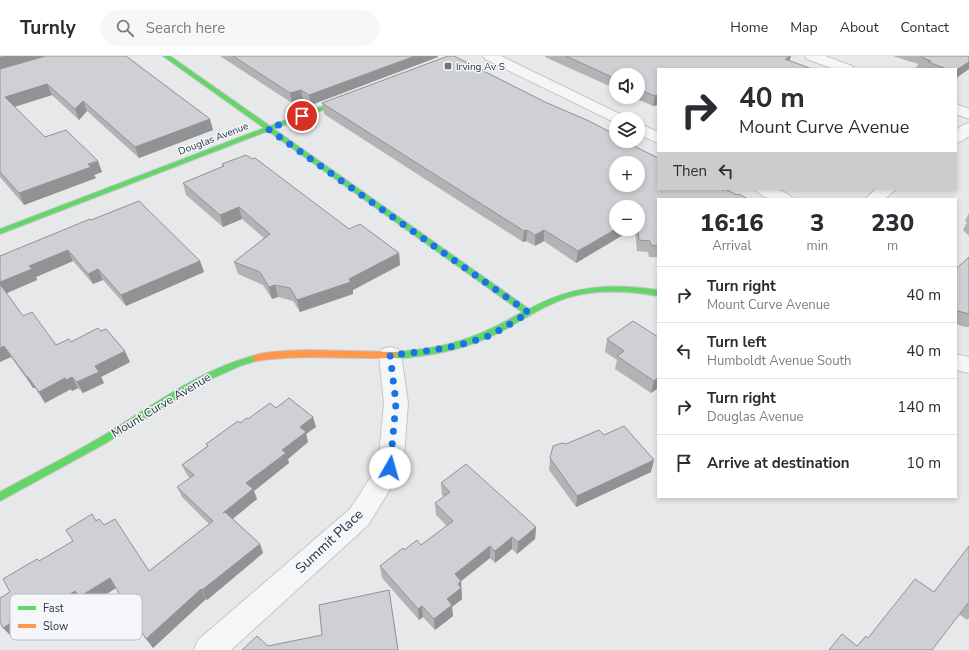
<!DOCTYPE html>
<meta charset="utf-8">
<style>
:root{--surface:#fff;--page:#f7f7f7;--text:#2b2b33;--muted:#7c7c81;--line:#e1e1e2}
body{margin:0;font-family:"Nunito Sans",sans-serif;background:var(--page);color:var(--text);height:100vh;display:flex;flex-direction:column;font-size:15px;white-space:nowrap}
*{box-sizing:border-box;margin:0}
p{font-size:13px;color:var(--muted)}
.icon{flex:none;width:22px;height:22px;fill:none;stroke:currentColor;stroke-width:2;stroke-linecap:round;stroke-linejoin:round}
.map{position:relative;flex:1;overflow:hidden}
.drawer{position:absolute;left:657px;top:142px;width:300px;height:300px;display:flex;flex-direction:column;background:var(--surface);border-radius:0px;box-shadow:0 2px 6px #0003}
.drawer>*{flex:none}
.banner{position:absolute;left:657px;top:12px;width:300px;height:122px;border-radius:0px;box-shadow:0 2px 6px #0003;background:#fff;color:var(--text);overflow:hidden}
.fabs{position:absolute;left:609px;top:12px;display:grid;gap:8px}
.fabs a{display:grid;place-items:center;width:36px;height:36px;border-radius:50%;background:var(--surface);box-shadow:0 2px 6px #0003;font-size:20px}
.pin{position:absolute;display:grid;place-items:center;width:34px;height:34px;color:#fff;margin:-17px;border:2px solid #fff;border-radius:50%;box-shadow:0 1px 4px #0007}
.me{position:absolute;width:44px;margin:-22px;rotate:7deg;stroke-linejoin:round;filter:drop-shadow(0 0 3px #0008)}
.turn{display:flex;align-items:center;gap:14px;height:84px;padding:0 16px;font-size:18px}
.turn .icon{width:52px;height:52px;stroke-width:2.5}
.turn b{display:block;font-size:28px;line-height:34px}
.then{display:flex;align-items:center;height:38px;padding:0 16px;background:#0003;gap:8px;font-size:15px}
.eta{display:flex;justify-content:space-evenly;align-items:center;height:68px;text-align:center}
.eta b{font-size:24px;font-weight:800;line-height:28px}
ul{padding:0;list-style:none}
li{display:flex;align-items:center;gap:12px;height:56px;padding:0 16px;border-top:1px solid var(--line)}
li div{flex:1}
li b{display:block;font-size:15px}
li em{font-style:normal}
header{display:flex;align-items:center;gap:24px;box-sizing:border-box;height:56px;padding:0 20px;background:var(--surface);border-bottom:1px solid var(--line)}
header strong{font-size:19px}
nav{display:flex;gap:22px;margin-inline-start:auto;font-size:14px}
.search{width:280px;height:36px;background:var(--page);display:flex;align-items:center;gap:10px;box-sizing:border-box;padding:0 14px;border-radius:22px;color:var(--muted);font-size:15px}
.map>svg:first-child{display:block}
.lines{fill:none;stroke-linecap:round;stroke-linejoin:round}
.street-casing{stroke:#c4c6c8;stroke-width:2}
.fast-casing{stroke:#c4c6c8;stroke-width:2}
.slow-casing{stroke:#c4c6c8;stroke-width:2}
.street{fill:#f5f6f7;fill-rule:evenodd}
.fast{fill:#63d668;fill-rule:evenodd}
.slow{fill:#ff974d;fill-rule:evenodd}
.wall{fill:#b1b3b5}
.shaded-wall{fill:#909294}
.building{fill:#ced0d3;stroke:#909294;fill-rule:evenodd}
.route{stroke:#1a73e8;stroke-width:7;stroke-dasharray:0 12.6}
.poi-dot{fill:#6c737f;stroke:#f4f6f9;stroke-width:1.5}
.labels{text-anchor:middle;stroke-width:3;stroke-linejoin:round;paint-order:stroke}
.far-poi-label{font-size:10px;fill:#2b3445;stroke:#f4f6f9;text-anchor:start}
.far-street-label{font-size:10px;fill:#2b3445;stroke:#f4f6f9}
.street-label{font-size:12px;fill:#2b3445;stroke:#f4f6f9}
.near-street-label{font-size:14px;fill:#2b3445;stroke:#f4f6f9}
.key{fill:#f4f6f9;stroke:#b8bcc3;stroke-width:1}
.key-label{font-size:11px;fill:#2b3445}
</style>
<header>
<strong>Turnly</strong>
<div class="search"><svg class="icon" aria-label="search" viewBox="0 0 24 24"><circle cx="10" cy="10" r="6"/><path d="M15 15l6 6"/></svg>Search here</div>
<nav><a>Home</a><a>Map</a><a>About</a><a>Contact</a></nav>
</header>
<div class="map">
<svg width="969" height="594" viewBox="0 0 969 594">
<rect width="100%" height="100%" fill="#e6e8ea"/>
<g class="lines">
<defs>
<path id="street" d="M 483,0 L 501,0 L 624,60 L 627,63 L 616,63 L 616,67 L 614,66 L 485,3 Z
M 805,0 L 825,0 L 852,10 L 854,13 L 834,13 L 807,3 Z
M 956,48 L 969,53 L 969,63 L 956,58 Z
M 638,67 L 658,76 L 658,87 L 638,78 Z
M 969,67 L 969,80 L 962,85 L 956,87 L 956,74 L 963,69 Z
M 755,133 C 768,133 784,131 793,143 C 780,143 764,145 755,133 Z
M 876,133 L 896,133 L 885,143 L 865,143 Z
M 390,291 L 398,293 L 401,299 L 408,347 L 403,412 L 399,419 L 368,469 L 231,594 L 194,594 L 198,584 L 350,453 L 378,410 L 384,347 L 379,299 L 382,293 Z
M 956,298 L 969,301 L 969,317 L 956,314 Z"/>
<path id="fast" d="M 163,0 L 170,0 L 270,70 L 350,40 L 354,40 L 354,42 L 274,73 L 529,253 C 572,229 610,227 658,234 L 658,240 C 629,235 599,233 570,241 C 546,248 525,263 502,275 C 477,288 450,296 421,300 C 412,301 400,304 391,301 L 389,299 L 391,297 L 394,296 C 447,292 476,283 522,256 L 268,75 L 0,178 L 0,173 L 264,72 Z
M 256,299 L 259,300 L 261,302 L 259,304 L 240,310 L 204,326 L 106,387 L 0,445 L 0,436 C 38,415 77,396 114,373 C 163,343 200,314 256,299 Z"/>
<path id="slow" d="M 307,294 L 394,296 L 399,299 L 394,302 C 348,303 302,298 256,305 L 251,302 C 258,294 297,295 307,294 Z"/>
</defs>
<!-- street casing -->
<use href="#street" class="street-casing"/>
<!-- fast casing -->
<use href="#fast" class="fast-casing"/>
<!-- slow casing -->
<use href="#slow" class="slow-casing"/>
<!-- street -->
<use href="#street" class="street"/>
<!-- fast -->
<use href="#fast" class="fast"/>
<!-- slow -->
<use href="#slow" class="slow"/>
</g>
<!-- wall -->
<path class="wall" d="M 0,0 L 213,74 L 139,102 L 87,55 L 79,64 L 52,39 L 15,51 L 45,81 L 102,116 L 94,119 L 96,122 L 24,149 L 0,121 Z
M 220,0 L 438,0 L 438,1 L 311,49 L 303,44 L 292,47 Z
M 545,0 L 790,0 L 658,13 L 658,49 L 657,49 L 653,50 L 633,41 L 638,41 L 638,19 L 616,19 L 616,33 L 545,1 Z
M 893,0 L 969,0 L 969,13 L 956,22 L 956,13 L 920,13 L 916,12 L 918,8 Z
M 545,46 L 723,134 L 748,143 L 658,143 L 658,201 L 649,201 L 648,196 L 637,195 L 635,173 L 638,173 L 638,151 L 616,173 L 633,173 L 576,207 L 544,185 L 535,190 L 526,185 L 523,186 L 324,58 L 322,47 Z
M 222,108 L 349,173 L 399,197 L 400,209 L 353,234 L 353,238 L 300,256 L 293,245 L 278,241 L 272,243 L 263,229 L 238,218 L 234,206 L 264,182 L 242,163 L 223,171 L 186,139 L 183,127 L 222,111 Z
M 969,157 L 969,180 L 963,174 L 967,166 L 965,165 Z
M 91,164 L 200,205 L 204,216 L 126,250 L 103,224 L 93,228 L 73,205 L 36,221 L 37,224 L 6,237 L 23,260 L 56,289 L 71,286 L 130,306 L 101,321 L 104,327 L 83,337 L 78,332 L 72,335 L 71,333 L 45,347 L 35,332 L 33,332 L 11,301 L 0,306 L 0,200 Z
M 969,201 L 969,271 L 965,271 L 956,268 L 956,213 Z
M 658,281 L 658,332 L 651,337 L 615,313 L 617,304 L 605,296 L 607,283 Z
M 276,352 L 316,371 L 306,378 L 308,386 L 288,403 L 289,407 L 254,435 L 257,443 L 233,463 L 260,488 L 263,497 L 207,544 L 206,543 L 153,592 L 116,532 L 86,551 L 82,544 L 63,557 L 60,552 L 30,571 L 29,570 L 12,581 L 10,536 L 37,503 L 39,505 L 73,485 L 96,465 L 104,469 L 149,515 L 209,468 L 182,441 L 177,431 L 190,422 L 187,419 L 182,409 L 207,390 L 206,388 L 240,367 Z
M 604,379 L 651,416 L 576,451 L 549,414 L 550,402 L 566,388 Z
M 441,427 L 536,471 L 535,483 L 517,498 L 512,493 L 495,507 L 490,502 L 461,525 L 462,543 L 452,551 L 453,560 L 435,574 L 423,561 L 419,564 L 382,522 L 380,510 L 404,494 L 421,489 L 447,470 L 436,459 L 435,447 L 444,441 L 442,439 Z
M 969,490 L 969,562 L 967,564 L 959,558 L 857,590 L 934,536 Z"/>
<!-- shaded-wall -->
<path class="shaded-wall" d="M 6,0 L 45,0 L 0,13 L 0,2 Z
M 415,0 L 438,0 L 438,1 L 311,49 L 309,39 Z
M 791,0 L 788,10 L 785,3 Z
M 969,6 L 969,13 L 956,22 L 956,14 Z
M 47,28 L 52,39 L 10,52 L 5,41 Z
M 301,34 L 303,44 L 292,47 L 290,37 Z
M 658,39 L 657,49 L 653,50 L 655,40 Z
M 83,45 L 87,55 L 79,64 L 75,53 Z
M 210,63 L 213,74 L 139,102 L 135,91 Z
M 98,105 L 102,116 L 94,119 L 96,122 L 24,149 L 19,137 Z
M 239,151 L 242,163 L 223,171 L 220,159 Z
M 616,173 L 633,173 L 576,207 L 578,195 Z
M 527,174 L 526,185 L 523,186 L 524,175 Z
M 544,174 L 544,185 L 535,190 L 535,179 Z
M 68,194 L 73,205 L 36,221 L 37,224 L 5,238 L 0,229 L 0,226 L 29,210 Z
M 399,197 L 400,209 L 353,234 L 353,238 L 300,256 L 297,244 L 349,223 Z
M 200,205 L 204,216 L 126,250 L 121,239 Z
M 98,213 L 103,224 L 93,228 L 88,218 Z
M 275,229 L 278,241 L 272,243 L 269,231 Z
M 4,290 L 11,301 L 0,306 L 0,292 Z
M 125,295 L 130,306 L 101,321 L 104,327 L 83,337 L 77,326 L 95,310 Z
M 27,321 L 28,321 L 35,332 L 33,332 Z
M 72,321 L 78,332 L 72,335 L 66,324 Z
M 65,322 L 71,333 L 45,347 L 39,336 Z
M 658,322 L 658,332 L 651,337 L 654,325 Z
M 313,361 L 316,371 L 306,378 L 308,386 L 288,403 L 289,407 L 254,435 L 257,443 L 227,467 L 223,457 L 246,427 L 282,394 L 300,371 Z
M 654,404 L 651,416 L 576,451 L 577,440 Z
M 536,471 L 535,483 L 517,498 L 518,486 Z
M 512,481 L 512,493 L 495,507 L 495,495 Z
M 260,488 L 263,497 L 207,544 L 202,534 Z
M 490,490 L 490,502 L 455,530 L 455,518 Z
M 110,522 L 116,532 L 86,551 L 82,544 L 63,557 L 60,552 L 30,571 L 29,570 L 12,581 L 3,572 L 53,542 Z
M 461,525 L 462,543 L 452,551 L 453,560 L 435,574 L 434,563 L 458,528 Z
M 201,533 L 206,543 L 153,592 L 146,583 Z
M 422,550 L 423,561 L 419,564 L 418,553 Z"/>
<!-- building -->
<path class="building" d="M 0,0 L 6,0 L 0,2 Z
M 46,0 L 126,0 L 210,63 L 135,91 L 83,45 L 75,53 L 47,28 L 5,41 L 45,81 L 66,74 L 98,105 L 88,108 L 91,111 L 19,137 L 0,116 L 0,13 Z
M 233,0 L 415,0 L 309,39 L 301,34 L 290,37 Z
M 448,0 L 454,0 L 545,46 L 589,65 L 616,79 L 616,85 L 627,85 L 630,86 L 628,87 L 658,102 L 658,133 L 720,133 L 723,134 L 725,133 L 737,139 L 739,138 L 748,143 L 658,143 L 658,190 L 651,189 L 650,185 L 639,184 L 638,173 L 638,151 L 616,151 L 616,173 L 578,195 L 544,174 L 535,179 L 527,174 L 524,175 L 322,47 ZM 616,107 L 638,107 L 638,129 L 616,129 Z
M 566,0 L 791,0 L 785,3 L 812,13 L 658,13 L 658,39 L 655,40 L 638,33 L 638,19 L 616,19 L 616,23 Z
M 922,0 L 969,0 L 969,6 L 956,14 L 956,13 L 947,13 L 928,6 L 931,5 L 921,1 Z
M 246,99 L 252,103 L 255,102 L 349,173 L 360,168 L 399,197 L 349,223 L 351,226 L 297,244 L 290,232 L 275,229 L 269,231 L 260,216 L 234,206 L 270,178 L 239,151 L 220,159 L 183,127 L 224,110 L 222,108 Z
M 139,145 L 200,205 L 121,239 L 98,213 L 88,218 L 68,194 L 29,210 L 32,213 L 0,226 L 0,200 L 90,163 L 91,164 Z
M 969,201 L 969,258 L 958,255 L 956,256 L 956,213 Z
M 0,228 L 23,260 L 32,256 L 56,289 L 69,283 L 71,286 L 98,272 L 101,275 L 106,273 L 125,295 L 95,310 L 99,316 L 77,326 L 72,321 L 66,324 L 65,322 L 39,336 L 28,321 L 27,321 L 4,290 L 0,292 Z
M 633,265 L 658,281 L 658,322 L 654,325 L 617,300 L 624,295 L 607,283 Z
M 289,342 L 313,361 L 300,371 L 306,376 L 282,394 L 286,397 L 246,427 L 253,433 L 223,457 L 225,456 L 260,488 L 202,534 L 201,533 L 146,583 L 110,522 L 79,541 L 75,535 L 56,547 L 53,542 L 22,562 L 21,560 L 3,572 L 0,566 L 0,542 L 10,536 L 3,523 L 37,503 L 39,505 L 73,485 L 66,474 L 92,458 L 96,465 L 99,463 L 104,469 L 115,463 L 149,515 L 213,465 L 177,431 L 194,419 L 182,409 L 208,390 L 206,388 L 238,365 L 240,367 L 247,362 L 248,363 L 270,347 L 276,352 Z
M 624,370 L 654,404 L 577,440 L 550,402 L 553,390 L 562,387 L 566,388 L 599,374 L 604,379 Z
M 466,408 L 536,471 L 518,486 L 512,481 L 495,495 L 490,490 L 455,518 L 461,525 L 458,528 L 461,532 L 447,543 L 452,549 L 434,563 L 422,550 L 418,553 L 380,510 L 403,492 L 404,494 L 417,484 L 421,489 L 453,465 L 435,447 L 450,436 L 441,427 Z
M 969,490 L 969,547 L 968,547 L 932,594 L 829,594 L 842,578 L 857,590 L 866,580 L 868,582 L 915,523 L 934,536 Z
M 389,534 L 398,594 L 242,594 L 257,580 L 268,590 L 322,579 L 319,549 Z"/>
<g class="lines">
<!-- route -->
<path class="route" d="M 302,60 L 268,73 L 529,257 C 515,264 502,274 488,280 C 456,292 424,296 390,299 L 396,347 L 390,412"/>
</g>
<!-- markers -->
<rect class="poi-dot" x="444" y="6" width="8" height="8" rx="2"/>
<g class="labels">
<!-- far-poi labels -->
<g class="far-poi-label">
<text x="456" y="14">Irving Av S</text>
</g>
<!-- far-street labels -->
<g class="far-street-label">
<text transform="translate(213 82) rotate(-21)" y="4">Douglas Avenue</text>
</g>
<!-- street labels -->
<g class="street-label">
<text transform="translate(161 349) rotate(-31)" y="4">Mount Curve Avenue</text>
</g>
<!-- near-street labels -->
<g class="near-street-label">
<text transform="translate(329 485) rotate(-43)" y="5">Summit Place</text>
</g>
</g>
<!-- legend -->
<rect x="10" y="538" width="132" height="46" rx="6" class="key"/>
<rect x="18" y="550" width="18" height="4" fill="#63d668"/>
<rect x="18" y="568" width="18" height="4" fill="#ff974d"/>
<g class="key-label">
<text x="43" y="556">Fast</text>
<text x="43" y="574">Slow</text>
</g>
</svg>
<div class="fabs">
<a><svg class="icon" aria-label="sound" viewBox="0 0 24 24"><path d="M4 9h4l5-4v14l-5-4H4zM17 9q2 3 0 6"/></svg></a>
<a><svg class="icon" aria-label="layers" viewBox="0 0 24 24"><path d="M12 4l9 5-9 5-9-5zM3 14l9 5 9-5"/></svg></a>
<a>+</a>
<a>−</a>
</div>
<div class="pin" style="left:302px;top:60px;background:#d93025"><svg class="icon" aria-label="arrive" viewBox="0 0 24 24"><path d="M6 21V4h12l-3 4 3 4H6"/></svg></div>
<svg class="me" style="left:390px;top:412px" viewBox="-20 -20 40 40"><circle r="19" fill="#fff"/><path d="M0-13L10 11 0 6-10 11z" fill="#1a73e8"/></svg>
<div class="banner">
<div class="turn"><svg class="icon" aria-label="right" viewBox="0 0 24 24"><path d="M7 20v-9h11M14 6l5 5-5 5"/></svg><div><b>40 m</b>Mount Curve Avenue</div></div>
<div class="then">Then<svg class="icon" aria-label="left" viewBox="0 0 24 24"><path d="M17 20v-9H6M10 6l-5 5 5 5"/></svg></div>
</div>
<section class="drawer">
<div class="eta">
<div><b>16:16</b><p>Arrival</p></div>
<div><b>3</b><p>min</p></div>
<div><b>230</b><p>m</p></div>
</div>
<ul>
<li><svg class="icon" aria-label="right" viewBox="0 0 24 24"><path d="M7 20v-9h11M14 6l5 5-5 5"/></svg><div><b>Turn right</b><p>Mount Curve Avenue</p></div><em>40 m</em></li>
<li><svg class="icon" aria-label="left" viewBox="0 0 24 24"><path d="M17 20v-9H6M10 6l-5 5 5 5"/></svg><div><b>Turn left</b><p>Humboldt Avenue South</p></div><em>40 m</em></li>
<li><svg class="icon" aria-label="right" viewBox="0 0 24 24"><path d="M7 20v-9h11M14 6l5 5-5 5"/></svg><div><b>Turn right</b><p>Douglas Avenue</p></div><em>140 m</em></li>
<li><svg class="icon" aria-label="arrive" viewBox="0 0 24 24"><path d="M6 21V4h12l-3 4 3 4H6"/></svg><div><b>Arrive at destination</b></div><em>10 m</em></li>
</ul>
</section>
</div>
